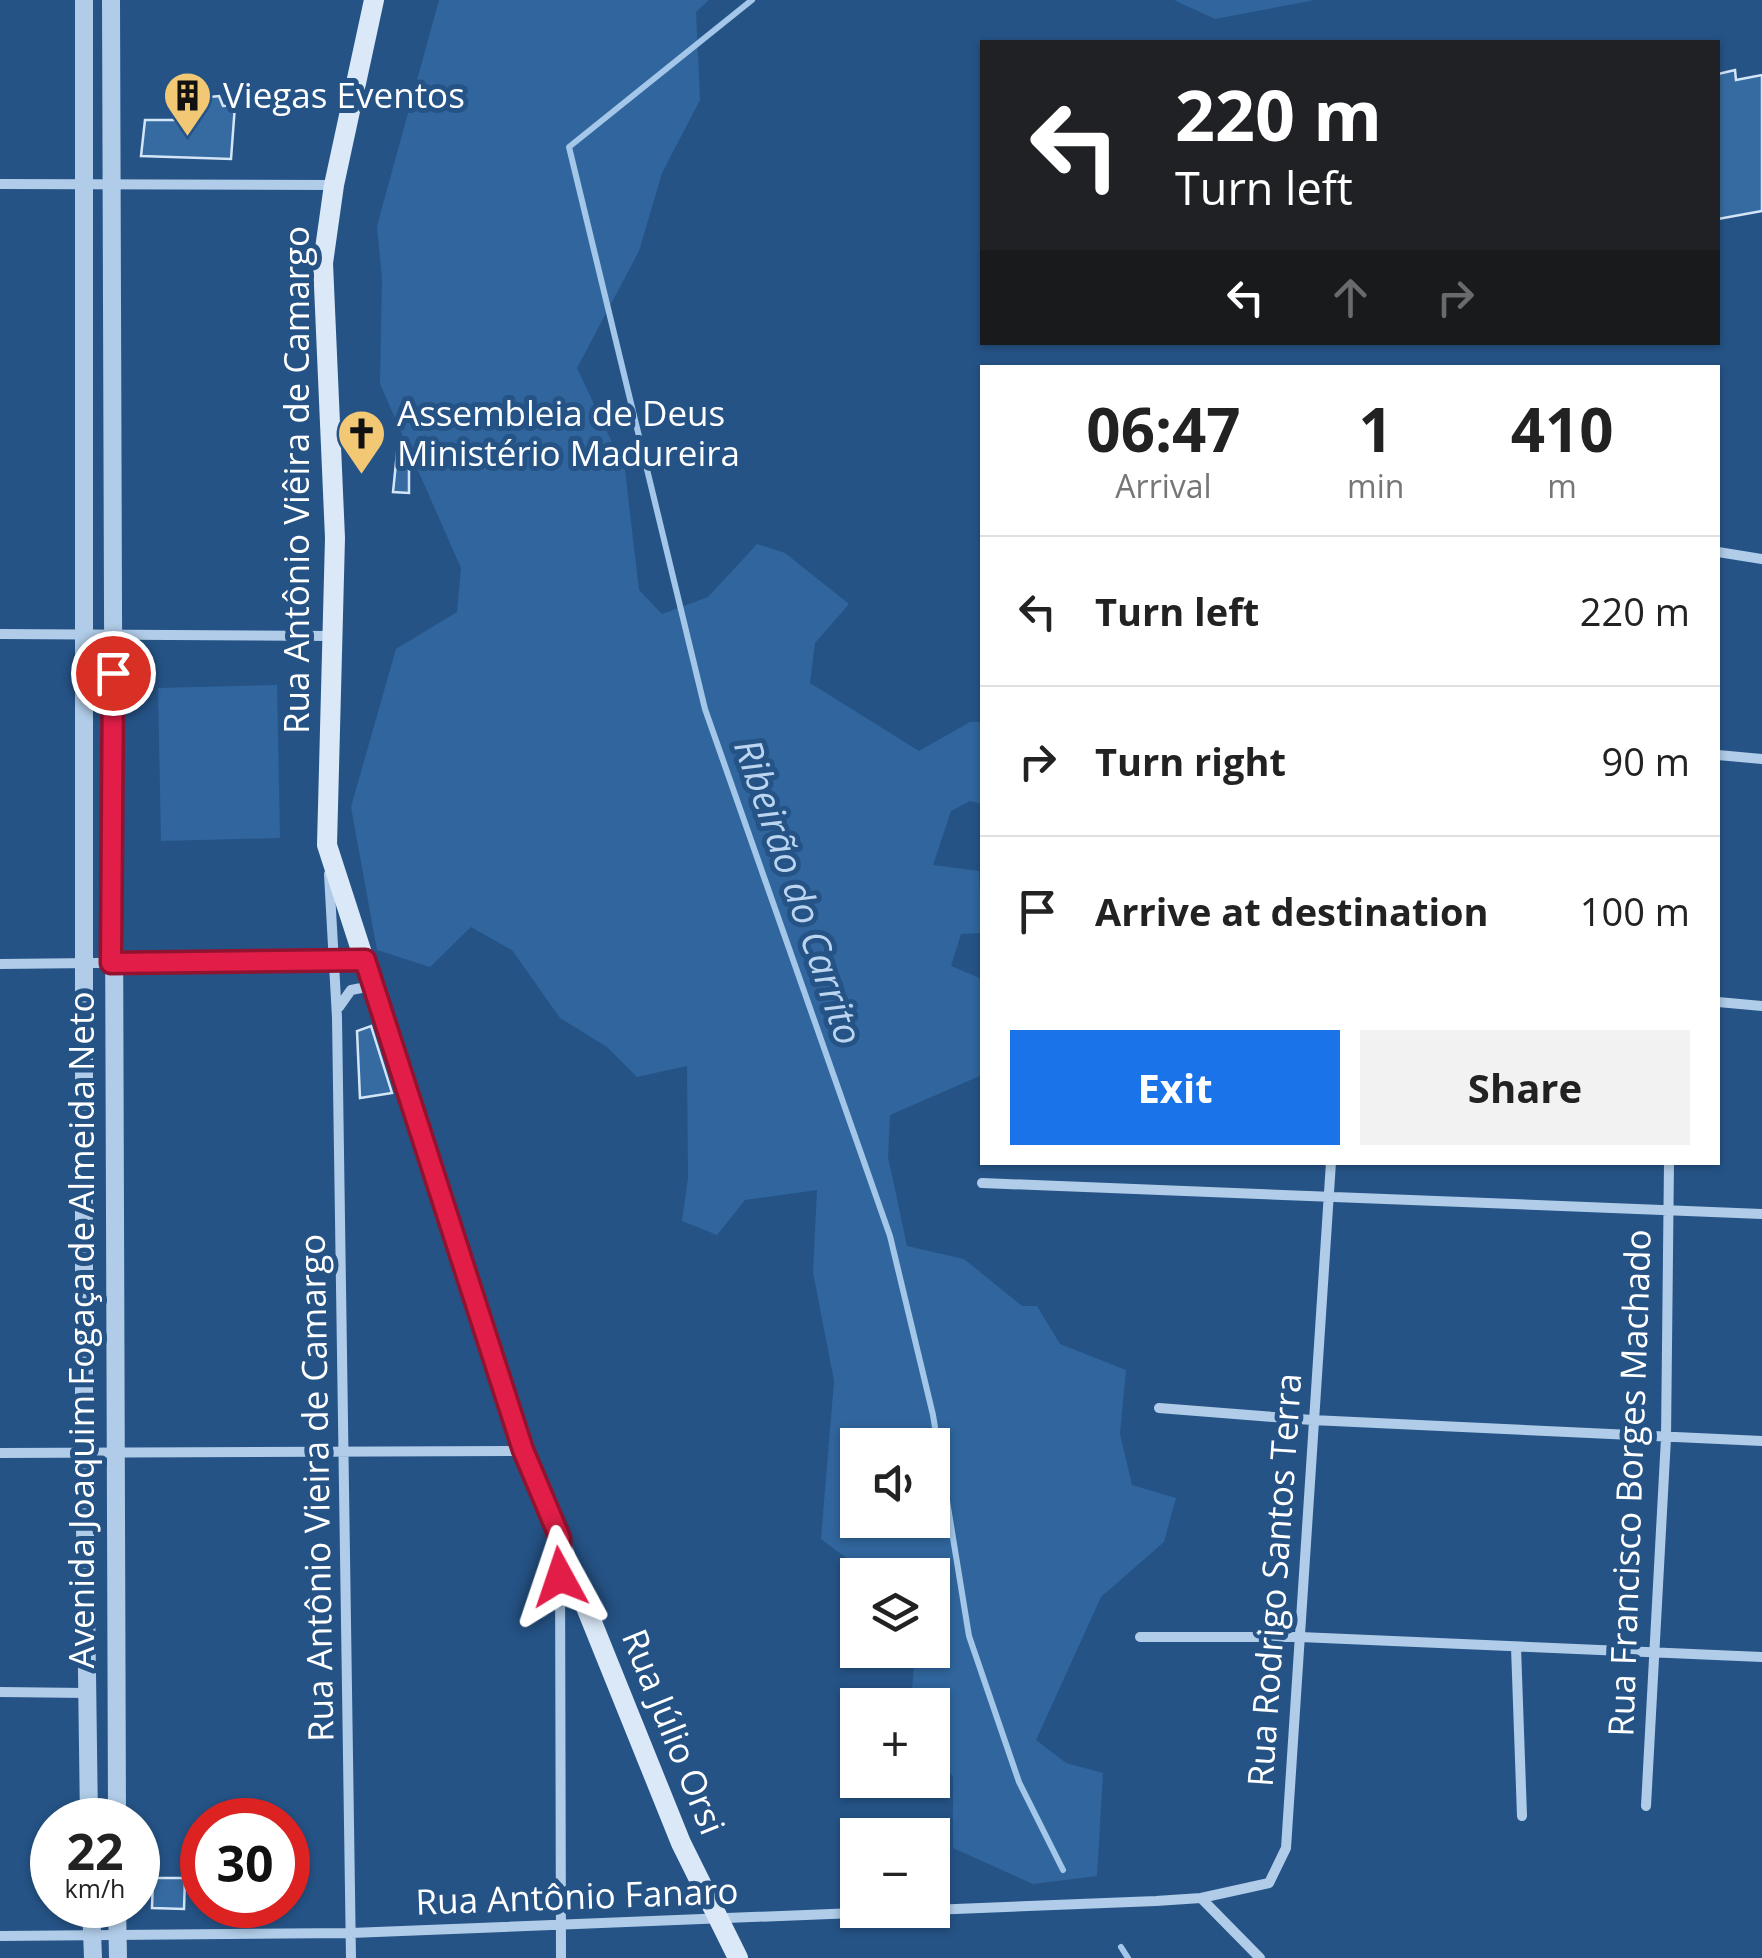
<!DOCTYPE html>
<meta charset="utf-8">
<style>
:root{--surface:#fff;--page:#f2f2f2;--text:#222;--muted:#767676;--line:#e0e0e0;--accent:#1a73e8}
body{margin:0;font-family:"Open Sans",sans-serif;background:var(--page);color:var(--text);height:100vh;display:flex;flex-direction:column;font-size:38px;white-space:nowrap}
*{box-sizing:border-box;margin:0}
p{font-size:32px;color:var(--muted)}
.icon{flex:none;width:55px;height:55px;fill:none;stroke:currentColor;stroke-width:2;stroke-linecap:round;stroke-linejoin:round}
.map{position:relative;flex:1;overflow:hidden}
.sheet{position:absolute;left:980px;top:365px;width:740px;height:800px;display:flex;flex-direction:column;background:var(--surface);border-radius:0px;box-shadow:0 2px 8px #0004}
.sheet>*{flex:none}
.top-card{position:absolute;left:980px;top:40px;width:740px;height:305px;border-radius:0px;box-shadow:0 2px 8px #0004;background:#202124;color:#fff;overflow:hidden}
.controls{position:absolute;left:840px;top:1428px;display:grid;gap:20px}
.controls a{display:grid;place-items:center;width:110px;height:110px;border-radius:0px;background:var(--surface);box-shadow:0 2px 8px #0004;font-size:50px}
.speed{position:absolute;left:30px;top:1798px;display:flex;gap:20px;font-size:50px;font-weight:700;text-align:center}
.speed>*{display:grid;place-content:center;width:130px;height:130px;border-radius:50%;background:var(--surface);box-shadow:0 2px 8px #0004;line-height:1}
.speed small{font-size:25px;font-weight:400}
.speed .limit{border:15px solid #d22;background:#fff;color:#111}
.pin{position:absolute;display:grid;place-items:center;width:85px;height:85px;color:#fff;margin:-42px;border:5px solid #fff;border-radius:50%;box-shadow:0 2px 10px #0007}
.me{position:absolute;width:110px;margin:-55px;rotate:355deg;stroke-linejoin:round;filter:drop-shadow(0 0 8px #0008)}
.turn{display:flex;align-items:center;gap:35px;height:210px;padding:0 30px;font-size:45px}
.turn .icon{width:130px;height:130px;stroke-width:2.5}
.turn b{display:block;font-size:70px;line-height:85px}
.lanes{display:flex;align-items:center;height:95px;padding:0 30px;background:#0003;justify-content:center;gap:50px;direction:ltr}
.lanes .off{opacity:.35}
.eta{display:flex;justify-content:space-evenly;align-items:center;height:170px;text-align:center}
.eta b{font-size:60px;font-weight:700;line-height:70px}
.primary-button{display:flex;gap:20px;margin-top:auto;padding:20px 30px}
.primary-button a{flex:1;height:115px;border-radius:0px;background:var(--accent);color:#fff;font-size:40px;font-weight:700;line-height:115px;text-align:center}
.primary-button a+a{background:var(--page);color:var(--text)}
ul{padding:0;list-style:none}
li{display:flex;align-items:center;gap:30px;height:150px;padding:0 30px;border-top:2px solid var(--line)}
li div{flex:1}
li b{display:block;font-size:38px}
li em{font-style:normal}
.map>svg:first-child{display:block}
.green{fill:#30669d;fill-rule:evenodd}
.lines{fill:none;stroke-linecap:round;stroke-linejoin:round}
.stream{stroke:#a4c7e9;stroke-width:6}
.building{fill:#366ba2;stroke:#d3e5f6;stroke-width:2.5}
.minor{stroke:#b0cce8;stroke-width:10}
.tertiary{stroke:#b0cce8;stroke-width:18}
.secondary{stroke:#dae8f7;stroke-width:20}
.route-casing{stroke:#92132f;stroke-width:25}
.route{stroke:#e11d48;stroke-width:18}
.labels{text-anchor:middle;stroke-width:10;stroke-linejoin:round;paint-order:stroke}
.poi-label{font-size:35px;fill:#fff;stroke:#255386;text-anchor:start}
.street-label{font-size:35px;fill:#fff;stroke:#255386}
.water-label{font-size:38px;font-style:italic;fill:#bbd5f0;stroke:#255386}
</style>
<div class="map">
<svg width="1762" height="1958" viewBox="0 0 1762 1958">
<rect width="100%" height="100%" fill="#255386"/>
<!-- green -->
<path class="green" d="M 439,0 L 709,0 L 696,12 L 700,100 L 662,173 L 639,251 L 577,368 L 625,470 L 639,590 L 662,614 L 708,597 L 757,544 L 785,553 L 849,604 L 815,643 L 810,683 L 919,751 L 970,722 L 982,722 L 982,804 L 970,801 L 951,811 L 933,865 L 979,871 L 982,933 L 961,934 L 951,966 L 982,979 L 982,1075 L 890,1115 L 888,1157 L 907,1246 L 964,1259 L 1022,1306 L 1037,1306 L 1060,1344 L 1126,1370 L 1120,1434 L 1132,1485 L 1176,1498 L 1164,1542 L 1101,1597 L 1036,1740 L 1066,1763 L 1103,1773 L 1097,1876 L 1033,1884 L 953,1848 L 953,1777 L 933,1749 L 932,1705 L 911,1705 L 915,1650 L 932,1650 L 932,1575 L 869,1575 L 821,1539 L 834,1381 L 813,1272 L 817,1190 L 745,1200 L 717,1235 L 682,1221 L 688,1178 L 687,1066 L 637,1077 L 607,1047 L 560,1018 L 512,950 L 471,927 L 430,967 L 377,950 L 351,807 L 396,649 L 457,612 L 461,568 L 380,384 L 382,278 L 377,226 ZM 858,1445 L 932,1445 L 932,1520 L 858,1520 Z
M 1174,0 L 1315,0 L 1215,19 Z
M 277,685 L 280,838 L 161,841 L 158,688 Z"/>
<g class="lines">
<!-- stream -->
<path class="stream" d="M 752,0 L 569,147 L 705,709 L 890,1236 L 933,1415 L 969,1636 L 1019,1782 L 1063,1870
M 1121,1947 L 1128,1958"/>
</g>
<!-- building -->
<path class="building" d="M 1735,70 L 1736,80 L 1762,75 L 1762,211 L 1718,219 L 1718,74 Z
M 219,96 L 223,106 L 235,105 L 231,159 L 141,156 L 145,120 L 183,120 L 183,109 L 197,108 L 200,98 Z
M 398,443 L 409,443 L 409,493 L 393,492 Z
M 371,1026 L 392,1093 L 360,1098 L 357,1031 Z
M 153,1878 L 185,1878 L 184,1909 L 152,1908 Z"/>
<g class="lines">
<!-- minor -->
<path class="minor" d="M 0,184 L 333,185
M 1718,552 L 1762,559
M 0,634 L 330,636
M 1718,755 L 1762,759
M 329,874 L 337,1018 L 351,1958
M 0,964 L 364,960
M 1718,1002 L 1762,1006
M 339,1007 L 351,990 L 372,986
M 982,1183 L 1762,1214
M 1159,1408 L 1312,1420 L 1762,1441
M 0,1453 L 522,1451
M 560,1559 L 561,1958
M 1140,1637 L 1300,1637 L 1762,1657
M 1516,1647 L 1522,1816
M 0,1692 L 87,1693
M 1646,1806 L 1666,1438 L 1669,1162
M 1201,1898 L 1260,1958
M 0,1936 L 351,1933 L 1156,1901 L 1201,1898 L 1269,1883 L 1286,1848 L 1331,1162"/>
<!-- tertiary -->
<path class="tertiary" d="M 84,0 L 84,1452 L 89,1820
M 111,0 L 117,1820
M 91,1905 L 93,1958
M 117,1905 L 118,1958"/>
<!-- secondary -->
<path class="secondary" d="M 374,0 L 334,185 L 323,263 L 335,538 L 327,845 L 523,1451 L 681,1843 L 738,1958"/>
</g>
<g class="lines">
<defs>
<path id="route" d="M 113,673 L 111,963 L 365,960 L 523,1450 L 560,1538 L 560,1577"/>
</defs>
<!-- route casing -->
<use href="#route" class="route-casing"/>
<!-- route -->
<use href="#route" class="route"/>
</g>
<!-- icons -->
<defs>
<symbol id="building-pin" viewBox="-11 -11 22 30"><path d="M0 17L-7.5 6A9.5 9.5 0 1 1 7.5 6Z" fill="#f2c874" stroke="#255386"/><path d="M-4-6H4V6H1V3H-1V6H-4ZM-2.5-4.3h1.7v1.8h-1.7ZM.8-4.3h1.7v1.8H.8ZM-2.5-1h1.7V.8h-1.7ZM.8-1h1.7V.8H.8Z" fill="#111"/></symbol>
<symbol id="church-pin" viewBox="-11 -11 22 30"><path d="M0 17L-7.5 6A9.5 9.5 0 1 1 7.5 6Z" fill="#f2c874" stroke="#255386"/><path d="M-1.2-6h2.4v3.5h3.3v2.4h-3.3V6h-2.4V-.1h-3.3v-2.4h3.3Z" fill="#111"/></symbol>
</defs>
<g fill-rule="evenodd">
<use href="#building-pin" x="160" y="68" width="55" height="75"/>
<use href="#church-pin" x="334" y="406" width="55" height="75"/>
</g>
<g class="labels">
<!-- poi labels -->
<g class="poi-label">
<text x="223" y="108">Viegas Eventos</text>
<text x="397" y="426">Assembleia de Deus<tspan x="397" dy="40">Ministério Madureira</tspan></text>
</g>
<!-- street labels -->
<g class="street-label">
<text transform="translate(297 480) rotate(-90)" y="12">Rua Antônio Viêira de Camargo</text>
<text transform="translate(82 1330) rotate(-90)" y="12">Avenida Joaquim Fogaça de Almeida Neto</text>
<text transform="translate(1630 1483) rotate(-88)" y="12">Rua Francisco Borges Machado</text>
<text transform="translate(317 1488) rotate(-91)" y="12">Rua Antônio Vieira de Camargo</text>
<text transform="translate(1275 1580) rotate(-86)" y="12">Rua Rodrigo Santos Terra</text>
<text transform="translate(673 1732) rotate(68)" y="12">Rua Júlio Orsi</text>
<text transform="translate(577 1897) rotate(-2)" y="12">Rua Antônio Fanaro</text>
</g>
<!-- water labels -->
<g class="water-label">
<text transform="translate(798 892) rotate(71)" y="13">Ribeirão do Carrito</text>
</g>
</g>
</svg>
<div class="controls">
<a><svg class="icon" aria-label="sound" viewBox="0 0 24 24"><path d="M4 9h4l5-4v14l-5-4H4zM17 9q2 3 0 6"/></svg></a>
<a><svg class="icon" aria-label="layers" viewBox="0 0 24 24"><path d="M12 4l9 5-9 5-9-5zM3 14l9 5 9-5"/></svg></a>
<a>+</a>
<a>−</a>
</div>
<div class="speed"><div>22<small>km/h</small></div><div class="limit">30</div></div>
<div class="pin" style="left:113px;top:673px;background:#d93025"><svg class="icon" aria-label="arrive" viewBox="0 0 24 24"><path d="M6 21V4h12l-3 4 3 4H6"/></svg></div>
<svg class="me" style="left:560px;top:1577px" viewBox="-20 -20 40 40"><path d="M0-17L14 15 0 8-14 15z" fill="#e11d48" stroke="#fff" stroke-width="4"/></svg>
<div class="top-card">
<div class="turn"><svg class="icon" aria-label="left" viewBox="0 0 24 24"><path d="M17 20v-9H6M10 6l-5 5 5 5"/></svg><div><b>220 m</b>Turn left</div></div>
<div class="lanes"><svg class="icon" aria-label="left" viewBox="0 0 24 24"><path d="M17 20v-9H6M10 6l-5 5 5 5"/></svg><svg class="icon off" aria-label="ahead" viewBox="0 0 24 24"><path d="M12 20V5M6 11l6-6 6 6"/></svg><svg class="icon off" aria-label="right" viewBox="0 0 24 24"><path d="M7 20v-9h11M14 6l5 5-5 5"/></svg></div>
</div>
<section class="sheet">
<div class="eta">
<div><b>06:47</b><p>Arrival</p></div>
<div><b>1</b><p>min</p></div>
<div><b>410</b><p>m</p></div>
</div>
<ul>
<li><svg class="icon" aria-label="left" viewBox="0 0 24 24"><path d="M17 20v-9H6M10 6l-5 5 5 5"/></svg><div><b>Turn left</b></div><em>220 m</em></li>
<li><svg class="icon" aria-label="right" viewBox="0 0 24 24"><path d="M7 20v-9h11M14 6l5 5-5 5"/></svg><div><b>Turn right</b></div><em>90 m</em></li>
<li><svg class="icon" aria-label="arrive" viewBox="0 0 24 24"><path d="M6 21V4h12l-3 4 3 4H6"/></svg><div><b>Arrive at destination</b></div><em>100 m</em></li>
</ul>
<div class="primary-button"><a>Exit</a><a>Share</a></div>
</section>
</div>
